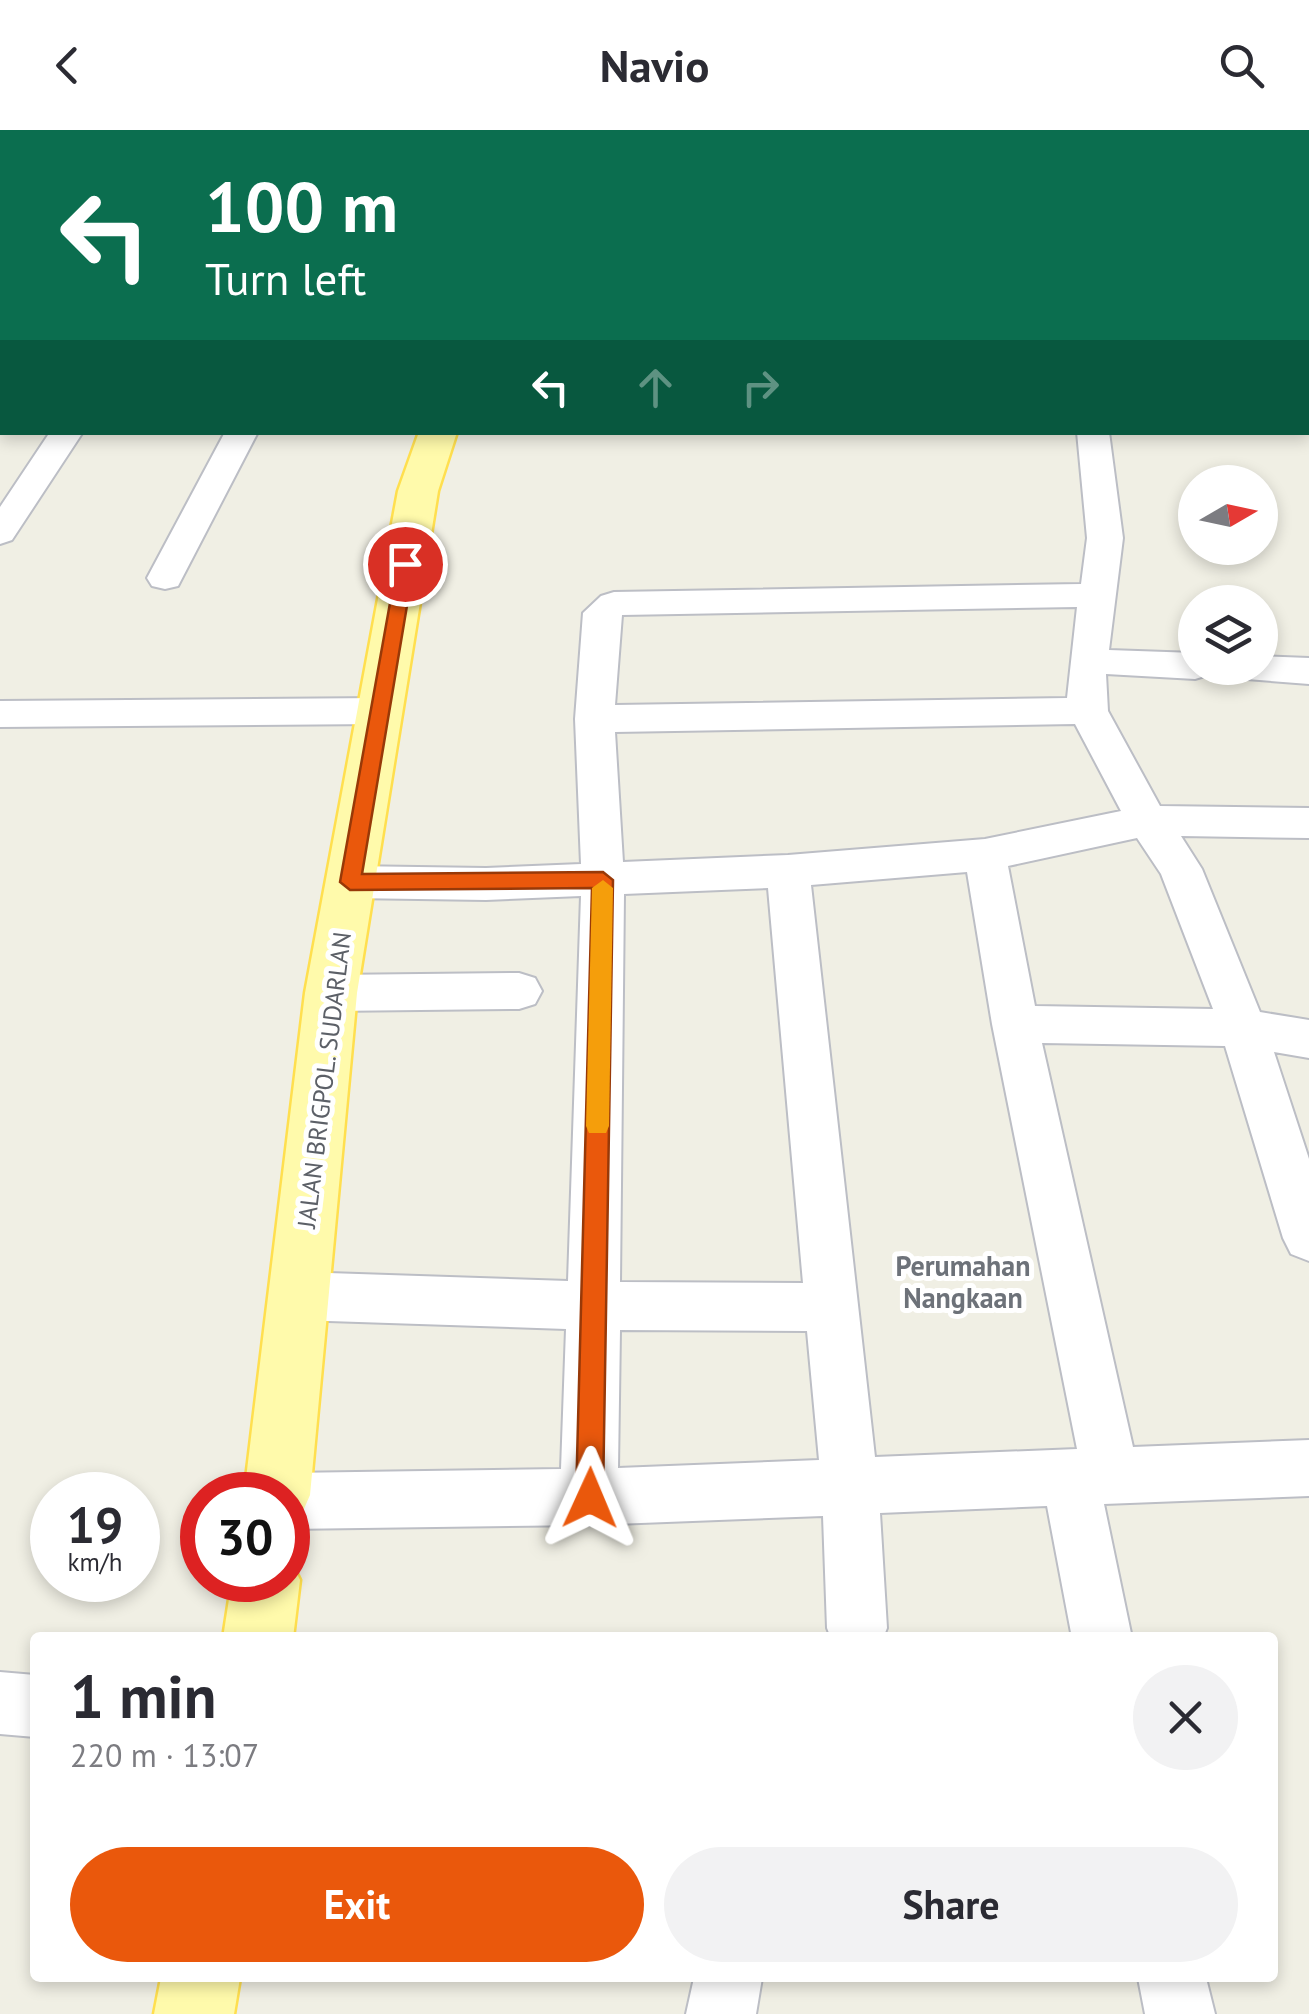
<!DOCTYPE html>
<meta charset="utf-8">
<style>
:root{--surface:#fff;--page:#f2f2f3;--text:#2b2b33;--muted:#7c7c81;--accent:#ea580c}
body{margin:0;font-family:"PT Sans",sans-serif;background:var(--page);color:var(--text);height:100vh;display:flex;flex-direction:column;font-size:38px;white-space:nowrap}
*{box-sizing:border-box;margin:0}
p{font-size:32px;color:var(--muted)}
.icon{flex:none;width:55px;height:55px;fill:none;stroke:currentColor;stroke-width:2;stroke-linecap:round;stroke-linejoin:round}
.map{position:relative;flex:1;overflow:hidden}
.side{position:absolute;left:30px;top:1502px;width:1248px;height:350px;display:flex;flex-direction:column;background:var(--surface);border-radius:10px;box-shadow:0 5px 15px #0003}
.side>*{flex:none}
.top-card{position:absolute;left:0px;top:0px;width:1310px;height:305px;box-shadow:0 5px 15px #0003;background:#0b6e4f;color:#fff;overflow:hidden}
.needle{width:65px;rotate:81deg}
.fabs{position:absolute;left:1178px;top:335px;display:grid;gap:20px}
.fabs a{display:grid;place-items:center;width:100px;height:100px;border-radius:50%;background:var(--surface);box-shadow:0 5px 15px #0003;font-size:50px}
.speed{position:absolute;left:30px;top:1342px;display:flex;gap:20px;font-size:50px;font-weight:700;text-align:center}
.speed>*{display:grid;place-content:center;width:130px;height:130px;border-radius:50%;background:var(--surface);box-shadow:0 5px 15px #0003;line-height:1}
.speed small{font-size:25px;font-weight:400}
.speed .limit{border:15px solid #d22;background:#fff;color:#111}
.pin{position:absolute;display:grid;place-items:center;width:85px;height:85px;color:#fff;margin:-42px;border:5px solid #fff;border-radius:50%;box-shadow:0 2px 10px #0007}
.me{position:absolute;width:110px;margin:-55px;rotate:1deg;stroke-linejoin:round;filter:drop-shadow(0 0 8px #0008)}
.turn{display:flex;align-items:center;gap:35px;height:210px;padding:0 40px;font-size:45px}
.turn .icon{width:130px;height:130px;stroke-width:2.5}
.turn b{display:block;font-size:70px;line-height:85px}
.lanes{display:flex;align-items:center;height:95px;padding:0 40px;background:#0003;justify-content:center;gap:50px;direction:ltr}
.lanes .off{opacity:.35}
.round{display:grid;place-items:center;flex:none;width:105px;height:105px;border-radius:52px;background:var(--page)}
.overview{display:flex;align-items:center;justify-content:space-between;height:170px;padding:0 40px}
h1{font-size:60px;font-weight:600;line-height:75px}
.cta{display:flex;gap:20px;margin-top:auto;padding:20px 40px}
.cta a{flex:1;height:115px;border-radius:60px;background:var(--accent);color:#fff;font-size:40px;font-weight:600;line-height:115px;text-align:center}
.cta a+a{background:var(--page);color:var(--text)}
header{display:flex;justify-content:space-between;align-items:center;height:130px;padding:0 40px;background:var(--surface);font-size:45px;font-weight:600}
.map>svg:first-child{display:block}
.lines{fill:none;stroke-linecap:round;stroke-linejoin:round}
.minor-casing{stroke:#bcbec5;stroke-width:4}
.major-casing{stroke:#ffdf4f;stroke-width:5}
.minor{fill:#fff;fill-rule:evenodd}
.major{fill:#fffaab;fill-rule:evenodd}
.route{fill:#ea580c;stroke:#983908;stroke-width:2.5}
.slow{fill:#f59e0b}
.labels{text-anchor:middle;stroke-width:10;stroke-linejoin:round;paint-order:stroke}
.street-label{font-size:25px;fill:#5c6067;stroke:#fff}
.neighbourhood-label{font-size:28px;font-weight:bold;fill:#6d7279;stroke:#fff}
</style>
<header><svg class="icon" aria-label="back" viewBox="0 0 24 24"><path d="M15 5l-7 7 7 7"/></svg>Navio<svg class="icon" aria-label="search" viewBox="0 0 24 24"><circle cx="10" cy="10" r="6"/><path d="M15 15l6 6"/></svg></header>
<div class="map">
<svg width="1309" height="1884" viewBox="0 0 1309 1884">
<rect width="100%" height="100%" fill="#f0efe4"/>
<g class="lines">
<defs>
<path id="minor" d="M 2,26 L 2,45 L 0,46 L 0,27 Z
M 0,231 L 2,231 L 2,250 L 0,250 Z
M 50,302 L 83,302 L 12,410 L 0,414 L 0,377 Z
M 225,302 L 258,302 L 178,456 L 165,459 L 152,456 L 147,448 Z
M 1077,302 L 1109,302 L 1123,408 L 1109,520 L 1195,523 L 1195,538 L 1213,538 L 1208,545 L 1195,549 L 1106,544 L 1108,581 L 1160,676 L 1309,678 L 1309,708 L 1181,706 L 1202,739 L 1260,882 L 1309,890 L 1309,928 L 1274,922 L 1309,1029 L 1309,1131 L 1291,1124 L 1283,1108 L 1225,916 L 1042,913 L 1133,1317 L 1309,1310 L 1309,1366 L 1104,1374 L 1132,1508 L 1072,1508 L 1047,1376 L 880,1383 L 887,1498 L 883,1508 L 831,1508 L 827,1498 L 823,1386 L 589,1395 L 288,1399 L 288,1365 L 262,1365 L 268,1351 L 288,1343 L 561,1339 L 566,1199 L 298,1190 L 279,1183 L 272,1166 L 279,1149 L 298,1142 L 568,1151 L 581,766 L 486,770 L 350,768 L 335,763 L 328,752 L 335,741 L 350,736 L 486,738 L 581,734 L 575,589 L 583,483 L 601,466 L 614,462 L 1081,454 L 1087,408 ZM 1077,477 L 1067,568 L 615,575 L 622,485 ZM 1075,594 L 1121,681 L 985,709 L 788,725 L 623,732 L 615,602 ZM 1137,708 L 1161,744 L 1213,879 L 1035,876 L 1008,736 ZM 967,742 L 992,894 L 1077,1319 L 875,1327 L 811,755 ZM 768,758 L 803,1153 L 620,1152 L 624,764 ZM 620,1200 L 807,1201 L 819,1330 L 618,1338 Z
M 1260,526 L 1309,528 L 1309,554 L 1221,547 L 1215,538 L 1260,538 Z
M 380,568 L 394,572 L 400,581 L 394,590 L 380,594 L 0,597 L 0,571 Z
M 519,843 L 535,848 L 542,861 L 535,874 L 519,879 L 331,881 L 315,876 L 308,863 L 315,850 L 331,845 Z
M 0,1542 L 35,1545 L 35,1607 L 0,1604 Z
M 694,1848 L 762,1848 L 756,1884 L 686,1884 Z
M 1138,1848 L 1206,1848 L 1215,1884 L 1145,1884 Z"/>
<path id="major" d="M 609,0 L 639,0 L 639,2 L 609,2 Z
M 419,302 L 457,302 L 438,361 L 357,863 L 310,1365 L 300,1388 L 288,1393 L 288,1365 L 244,1365 L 305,863 L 398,361 Z
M 288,1425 L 300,1450 L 293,1508 L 223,1508 L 232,1450 L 288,1450 Z
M 161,1848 L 240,1848 L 234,1884 L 154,1884 Z"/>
</defs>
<!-- minor casing -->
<use href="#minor" class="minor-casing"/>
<!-- major casing -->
<use href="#major" class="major-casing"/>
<!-- minor -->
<use href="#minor" class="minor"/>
<!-- major -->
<use href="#major" class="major"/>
</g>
<!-- route -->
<path class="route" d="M 405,429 L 414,434 L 362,744 L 603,742 L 613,750 L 603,1368 L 599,1377 L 590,1381 L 580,1377 L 576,1368 L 592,758 L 350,760 L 340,752 L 397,434 Z"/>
<!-- slow -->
<path class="slow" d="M 603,750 L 613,758 L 609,996 L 606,1003 L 589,1003 L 586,996 L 592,758 Z"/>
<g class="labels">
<!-- street labels -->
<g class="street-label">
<text transform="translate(324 950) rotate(-83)" y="9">JALAN BRIGPOL. SUDARLAN</text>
</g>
<!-- neighbourhood labels -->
<g class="neighbourhood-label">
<text x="963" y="1146">Perumahan<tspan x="963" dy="32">Nangkaan</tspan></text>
</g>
</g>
</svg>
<div class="fabs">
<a><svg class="needle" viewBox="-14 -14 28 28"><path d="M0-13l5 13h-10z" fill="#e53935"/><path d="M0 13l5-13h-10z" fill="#7c7c81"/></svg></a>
<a><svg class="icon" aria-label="layers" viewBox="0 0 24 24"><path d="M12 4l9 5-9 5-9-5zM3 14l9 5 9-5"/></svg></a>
</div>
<div class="speed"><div>19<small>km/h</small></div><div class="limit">30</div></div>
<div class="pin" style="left:405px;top:434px;background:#d93025"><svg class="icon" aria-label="arrive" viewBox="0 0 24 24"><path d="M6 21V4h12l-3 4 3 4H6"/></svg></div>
<svg class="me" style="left:590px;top:1368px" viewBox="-20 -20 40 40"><path d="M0-17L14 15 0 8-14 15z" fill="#ea580c" stroke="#fff" stroke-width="4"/></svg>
<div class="top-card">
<div class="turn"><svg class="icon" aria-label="left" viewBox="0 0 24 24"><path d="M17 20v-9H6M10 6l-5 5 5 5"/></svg><div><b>100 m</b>Turn left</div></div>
<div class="lanes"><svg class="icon" aria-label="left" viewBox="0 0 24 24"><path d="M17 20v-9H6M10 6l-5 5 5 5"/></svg><svg class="icon off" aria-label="ahead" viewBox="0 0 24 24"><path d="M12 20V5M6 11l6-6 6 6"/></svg><svg class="icon off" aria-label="right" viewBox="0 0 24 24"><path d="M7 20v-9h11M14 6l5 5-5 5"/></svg></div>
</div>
<section class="side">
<div class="overview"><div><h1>1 min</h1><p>220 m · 13:07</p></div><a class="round"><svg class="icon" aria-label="close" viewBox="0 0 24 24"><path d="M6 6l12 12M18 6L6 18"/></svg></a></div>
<div class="cta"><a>Exit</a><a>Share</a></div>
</section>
</div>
